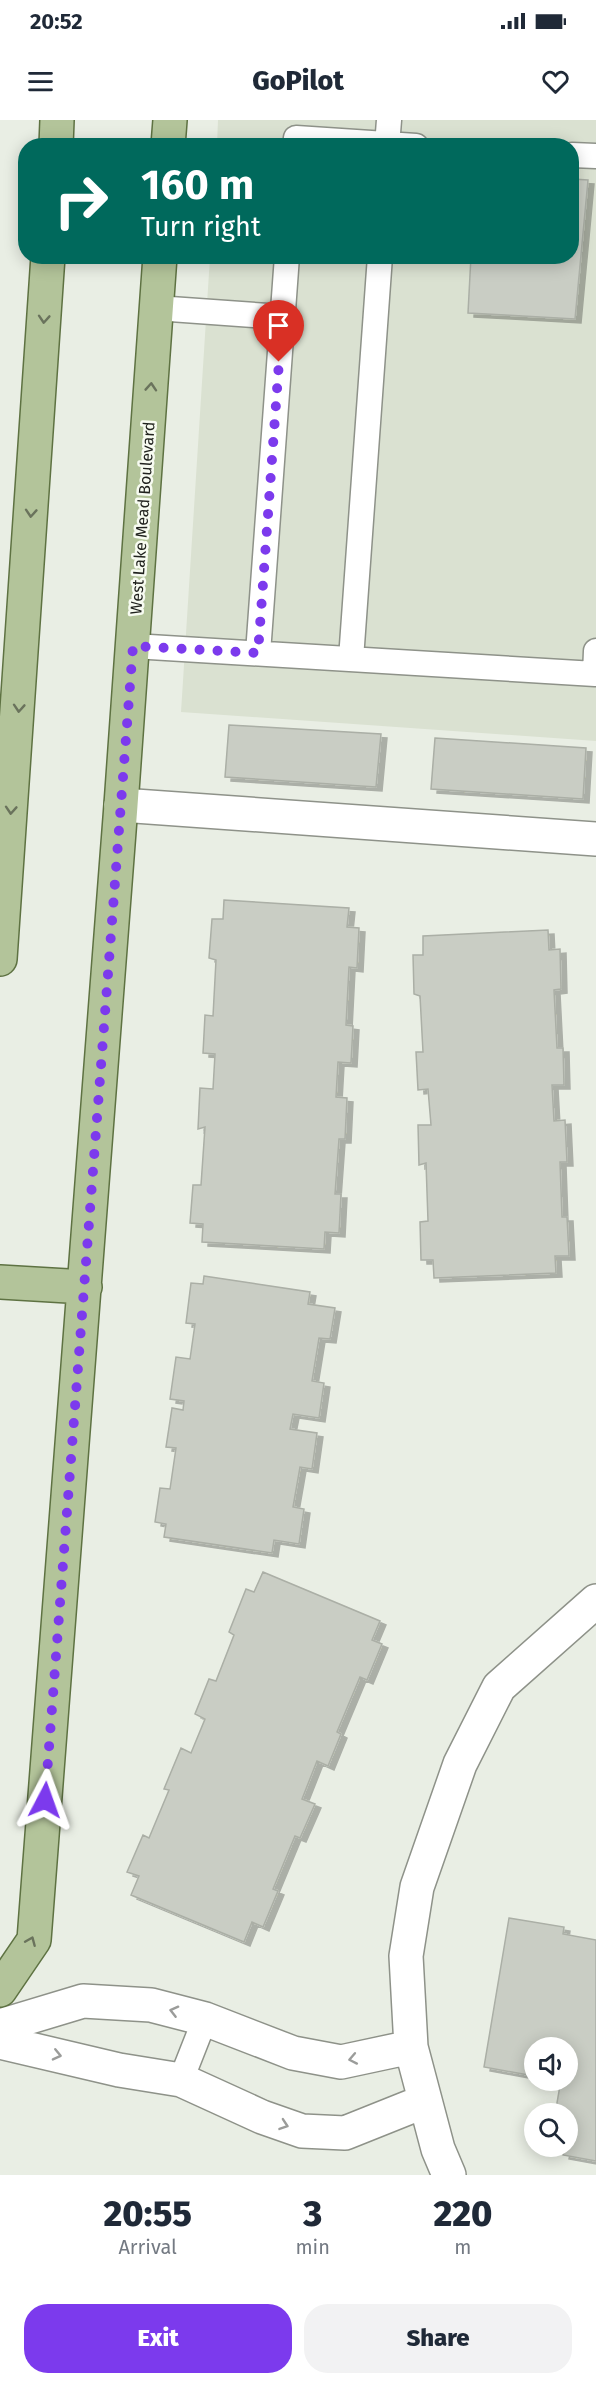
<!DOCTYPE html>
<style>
:root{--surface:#fff;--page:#f2f2f3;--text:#1f2937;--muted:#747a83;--accent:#7c3aed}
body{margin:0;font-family:"Fira Sans",sans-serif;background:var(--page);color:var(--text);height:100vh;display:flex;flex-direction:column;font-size:22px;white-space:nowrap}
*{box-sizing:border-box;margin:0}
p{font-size:20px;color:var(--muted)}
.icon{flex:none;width:33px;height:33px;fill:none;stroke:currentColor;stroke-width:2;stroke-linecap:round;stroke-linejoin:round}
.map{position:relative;height:2055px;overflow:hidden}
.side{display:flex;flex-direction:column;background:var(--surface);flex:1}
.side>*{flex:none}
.banner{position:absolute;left:18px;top:18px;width:561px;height:126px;border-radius:24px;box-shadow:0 3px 15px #0003;background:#00695c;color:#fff;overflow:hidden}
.controls{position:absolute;left:524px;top:1917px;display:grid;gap:12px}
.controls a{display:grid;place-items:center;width:54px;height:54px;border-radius:50%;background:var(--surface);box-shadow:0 3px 15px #0003;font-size:30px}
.pin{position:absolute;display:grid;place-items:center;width:51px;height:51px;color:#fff;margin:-62px -26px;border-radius:50% 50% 50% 0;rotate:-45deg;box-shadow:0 0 6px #0007}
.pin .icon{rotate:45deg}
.me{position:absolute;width:66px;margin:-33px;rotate:4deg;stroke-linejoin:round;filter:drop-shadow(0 0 4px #0008)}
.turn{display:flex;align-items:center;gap:21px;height:126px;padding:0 24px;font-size:27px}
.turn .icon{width:78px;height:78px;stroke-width:2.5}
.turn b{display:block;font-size:42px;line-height:51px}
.eta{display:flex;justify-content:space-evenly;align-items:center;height:102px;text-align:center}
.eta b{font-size:36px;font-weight:800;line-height:42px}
.action{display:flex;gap:12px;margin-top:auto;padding:12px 24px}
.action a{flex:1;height:69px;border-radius:24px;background:var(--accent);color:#fff;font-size:24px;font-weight:800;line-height:69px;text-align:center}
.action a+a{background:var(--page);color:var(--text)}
.status{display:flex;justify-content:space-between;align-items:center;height:42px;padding:0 30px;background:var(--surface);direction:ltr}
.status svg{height:16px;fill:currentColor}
header{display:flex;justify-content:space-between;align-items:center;height:78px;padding:0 24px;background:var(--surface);font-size:27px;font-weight:800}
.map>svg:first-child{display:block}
.built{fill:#dae1d1}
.building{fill:#c9cdc4;stroke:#abafa6;stroke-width:1.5;filter:url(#shadow)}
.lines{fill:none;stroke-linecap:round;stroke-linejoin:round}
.lane-casing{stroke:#8e9289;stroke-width:27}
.street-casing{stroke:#8e9289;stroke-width:36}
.primary-casing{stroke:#5e7242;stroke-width:36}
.lane{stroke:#fff;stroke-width:24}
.street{stroke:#fff;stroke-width:33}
.primary{stroke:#b3c49a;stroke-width:33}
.oneway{stroke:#6a735c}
.oneway2{stroke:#9b9c9a}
.route{stroke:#7c3aed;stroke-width:10;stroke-dasharray:0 18}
.labels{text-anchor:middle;stroke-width:5;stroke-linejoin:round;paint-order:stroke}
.street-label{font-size:16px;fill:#20221e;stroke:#f7fbf1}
</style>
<div class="status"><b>20:52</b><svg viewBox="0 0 49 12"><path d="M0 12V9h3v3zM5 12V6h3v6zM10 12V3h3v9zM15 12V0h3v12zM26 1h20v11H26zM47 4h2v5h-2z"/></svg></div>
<header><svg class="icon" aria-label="menu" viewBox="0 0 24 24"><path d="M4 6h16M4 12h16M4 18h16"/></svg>GoPilot<svg class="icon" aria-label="heart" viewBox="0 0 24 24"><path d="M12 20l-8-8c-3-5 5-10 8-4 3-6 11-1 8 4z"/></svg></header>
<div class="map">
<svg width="596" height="2055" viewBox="0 0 596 2055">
<defs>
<filter id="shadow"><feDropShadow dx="6" dy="4" stdDeviation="0" flood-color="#0004"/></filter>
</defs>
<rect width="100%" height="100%" fill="#e9eee4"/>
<!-- built -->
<path class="built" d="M 218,0 L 596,0 L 596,621 L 181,592 L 210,137 L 572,136 L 572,26 L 217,25 Z"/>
<!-- building -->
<path class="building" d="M 572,59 L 588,60 L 575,199 L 468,193 L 471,136 L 572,136 Z
M 229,605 L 381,614 L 376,667 L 225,657 Z
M 435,618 L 586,628 L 583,679 L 431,669 Z
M 224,780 L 349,788 L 347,807 L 359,808 L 357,848 L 349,847 L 346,905 L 353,906 L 351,943 L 338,942 L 336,977 L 347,978 L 345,1019 L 339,1019 L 335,1074 L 341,1074 L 339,1113 L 325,1112 L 324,1129 L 202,1122 L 203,1104 L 190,1103 L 193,1065 L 201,1065 L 205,1007 L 198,1009 L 200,968 L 213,969 L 215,934 L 203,933 L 205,895 L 213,896 L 216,840 L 209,838 L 212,799 L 223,799 Z
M 548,810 L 549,830 L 560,829 L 561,869 L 554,870 L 557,928 L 563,928 L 564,965 L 552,965 L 554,1001 L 565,1000 L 567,1042 L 560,1042 L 562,1097 L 567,1097 L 569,1136 L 555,1136 L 556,1153 L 434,1158 L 433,1140 L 421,1140 L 420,1102 L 428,1101 L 426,1043 L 419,1045 L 418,1005 L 431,1005 L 428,969 L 418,970 L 416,932 L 423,932 L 420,876 L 414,874 L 413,835 L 423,835 L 423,816 Z
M 204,1156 L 310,1172 L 308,1184 L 335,1188 L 330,1219 L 319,1218 L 312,1261 L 324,1263 L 319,1298 L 293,1294 L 290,1309 L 317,1313 L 312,1349 L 300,1347 L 293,1387 L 304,1389 L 299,1424 L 274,1420 L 272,1433 L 164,1417 L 166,1404 L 155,1402 L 160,1368 L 170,1369 L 176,1328 L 166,1327 L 172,1288 L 183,1290 L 184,1281 L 170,1279 L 176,1237 L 190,1239 L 195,1204 L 186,1203 L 191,1163 L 203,1164 Z
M 263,1452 L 380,1501 L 372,1520 L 382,1524 L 367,1560 L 360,1557 L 337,1612 L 341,1614 L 328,1646 L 317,1641 L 302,1679 L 315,1684 L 300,1718 L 295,1716 L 273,1769 L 278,1771 L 263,1807 L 252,1802 L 244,1822 L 131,1775 L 139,1756 L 127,1752 L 143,1715 L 149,1718 L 169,1670 L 164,1669 L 181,1628 L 191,1633 L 205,1599 L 195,1594 L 209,1559 L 216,1561 L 234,1515 L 229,1512 L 246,1469 L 254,1472 Z
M 509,1798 L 564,1807 L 563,1814 L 596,1820 L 596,2041 L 563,2035 L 565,2026 L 567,2026 L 567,1994 L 555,1994 L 561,1960 L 567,1960 L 567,1928 L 534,1928 L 534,1956 L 484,1947 Z"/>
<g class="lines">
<defs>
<path id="lane" d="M 295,26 L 296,18 L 416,26
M 387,26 L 389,0
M 572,35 L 596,36
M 156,188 L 282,197
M 133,526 L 595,554 L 596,531
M 258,533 L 287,136
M 351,539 L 380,136
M 181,1960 L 205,1899"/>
<path id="street" d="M 121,685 L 596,719
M 0,1906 L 83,1881 L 151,1885 L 205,1899 L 293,1933 L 341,1942 L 411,1927
M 0,1922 L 119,1950 L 181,1960 L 262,1997 L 302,2011 L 345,2013 L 425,1981
M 449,2055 L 438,2029 L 411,1927 L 406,1836 L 417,1767 L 460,1644 L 499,1567 L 596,1481"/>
<path id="primary" d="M 56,26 L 57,0
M 168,26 L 170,0
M 0,839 L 48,136
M 0,1162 L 85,1167
M 0,1870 L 34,1820 L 121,685 L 160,136"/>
</defs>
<!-- lane casing -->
<use href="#lane" class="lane-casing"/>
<!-- street casing -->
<use href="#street" class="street-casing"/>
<!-- primary casing -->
<use href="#primary" class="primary-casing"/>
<!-- lane -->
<use href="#lane" class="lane"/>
<!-- street -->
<use href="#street" class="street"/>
<!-- primary -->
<use href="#primary" class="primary"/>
</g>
<!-- one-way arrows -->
<defs><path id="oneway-chevron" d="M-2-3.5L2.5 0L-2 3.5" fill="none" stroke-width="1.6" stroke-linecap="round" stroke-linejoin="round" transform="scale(1.5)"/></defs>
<g class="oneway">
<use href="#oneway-chevron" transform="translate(44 199) rotate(94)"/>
<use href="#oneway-chevron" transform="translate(151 267) rotate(-86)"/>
<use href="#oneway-chevron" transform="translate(31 393) rotate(94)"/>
<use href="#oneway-chevron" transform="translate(19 588) rotate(94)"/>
<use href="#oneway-chevron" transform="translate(11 690) rotate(94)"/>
<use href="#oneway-chevron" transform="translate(31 1821) rotate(-67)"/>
</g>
<g class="oneway2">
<use href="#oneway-chevron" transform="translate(174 1891) rotate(-166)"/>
<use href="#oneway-chevron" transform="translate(57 1935) rotate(13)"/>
<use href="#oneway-chevron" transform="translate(353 1939) rotate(169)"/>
<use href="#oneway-chevron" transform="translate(284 2005) rotate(19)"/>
</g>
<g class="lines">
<!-- route -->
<path class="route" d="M 45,1680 L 133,526 L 258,533 L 279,242"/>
</g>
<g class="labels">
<!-- street labels -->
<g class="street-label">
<text transform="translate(142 398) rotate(-86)" y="6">West Lake Mead Boulevard</text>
</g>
</g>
</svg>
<div class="controls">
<a><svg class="icon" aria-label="sound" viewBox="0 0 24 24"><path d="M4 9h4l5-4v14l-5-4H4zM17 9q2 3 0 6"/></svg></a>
<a><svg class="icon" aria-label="search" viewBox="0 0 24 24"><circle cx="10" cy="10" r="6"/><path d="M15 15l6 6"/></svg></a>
</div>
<div class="pin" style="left:279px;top:242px;background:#d93025"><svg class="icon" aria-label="arrive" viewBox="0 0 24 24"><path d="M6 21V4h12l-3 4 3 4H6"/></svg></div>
<svg class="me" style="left:45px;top:1680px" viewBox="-20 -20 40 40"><path d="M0-17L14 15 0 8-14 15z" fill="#7c3aed" stroke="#fff" stroke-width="4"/></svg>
<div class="banner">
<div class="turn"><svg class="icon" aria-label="right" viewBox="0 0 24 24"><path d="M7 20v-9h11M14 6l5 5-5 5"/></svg><div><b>160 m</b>Turn right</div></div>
</div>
</div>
<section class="side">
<div class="eta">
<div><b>20:55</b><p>Arrival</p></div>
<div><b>3</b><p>min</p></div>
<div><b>220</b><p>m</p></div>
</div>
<div class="action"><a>Exit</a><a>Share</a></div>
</section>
